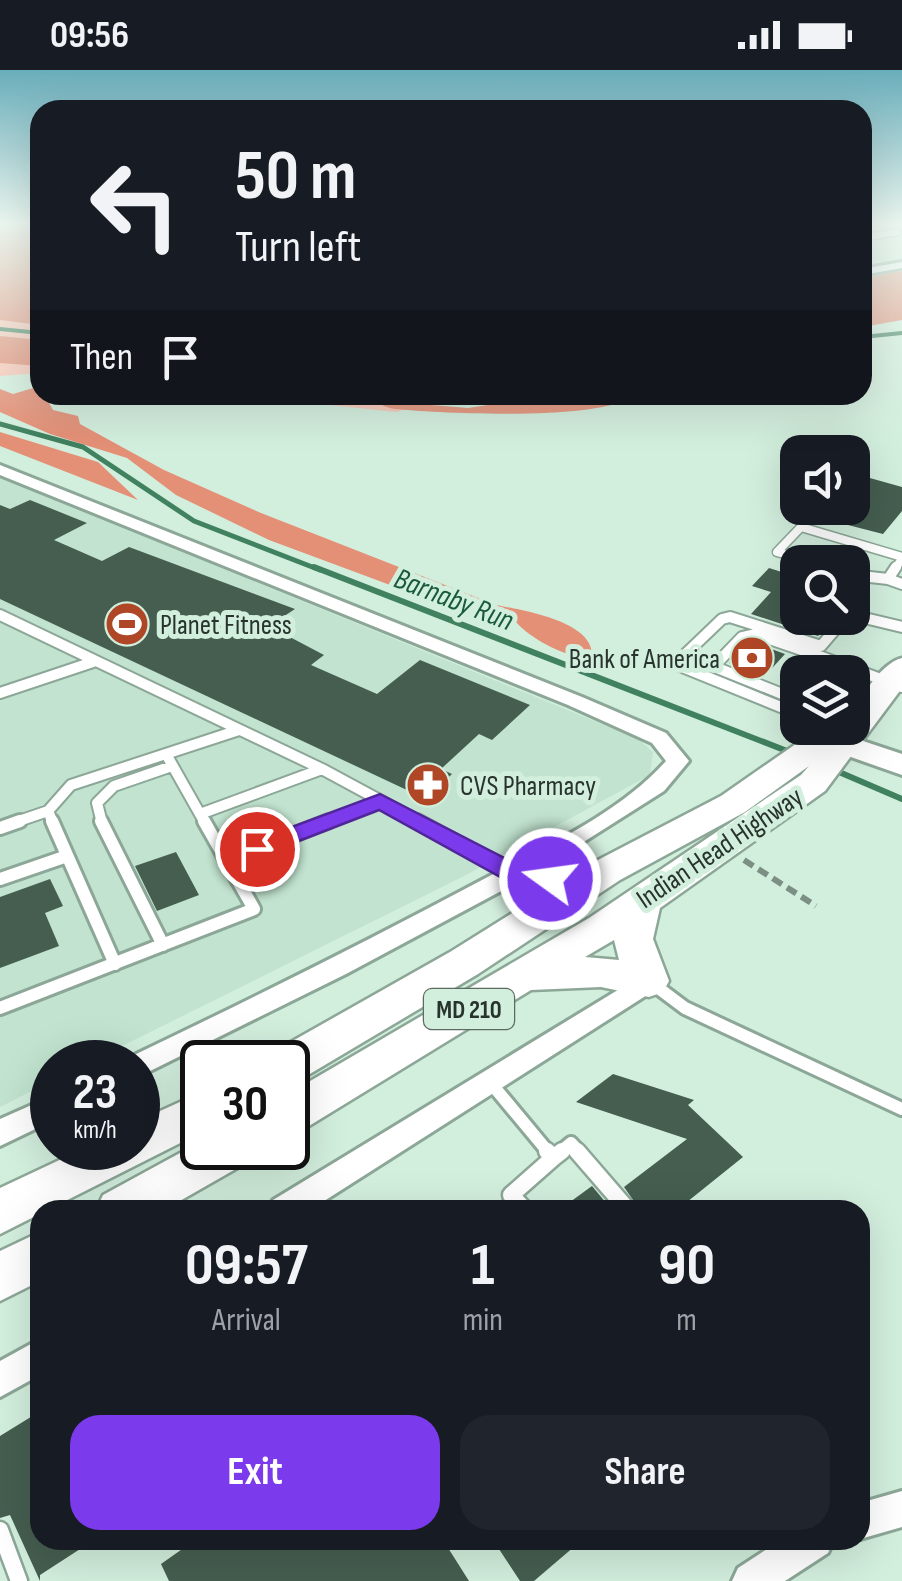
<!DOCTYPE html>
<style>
:root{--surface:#171b24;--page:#20242c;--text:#f1f3f6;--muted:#9ea1a6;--accent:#7c3aed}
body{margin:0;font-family:"Sofia Sans Condensed",sans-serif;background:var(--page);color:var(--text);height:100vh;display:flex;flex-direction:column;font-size:38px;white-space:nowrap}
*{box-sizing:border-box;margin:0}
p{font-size:32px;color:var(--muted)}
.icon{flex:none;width:55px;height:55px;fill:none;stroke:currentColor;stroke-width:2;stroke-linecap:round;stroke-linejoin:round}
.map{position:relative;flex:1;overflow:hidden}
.drawer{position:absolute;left:30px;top:1130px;width:840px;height:350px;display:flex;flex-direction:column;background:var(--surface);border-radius:30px;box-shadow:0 10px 40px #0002}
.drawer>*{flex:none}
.hud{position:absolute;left:30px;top:30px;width:842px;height:305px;border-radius:30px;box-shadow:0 10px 40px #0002;background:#171b24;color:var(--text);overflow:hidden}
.fabs{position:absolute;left:780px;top:365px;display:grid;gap:20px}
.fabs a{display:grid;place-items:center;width:90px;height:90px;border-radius:20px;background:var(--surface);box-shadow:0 10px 40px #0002;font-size:50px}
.speed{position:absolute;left:30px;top:970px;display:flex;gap:20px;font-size:50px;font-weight:700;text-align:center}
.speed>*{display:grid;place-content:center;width:130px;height:130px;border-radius:50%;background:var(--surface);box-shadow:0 10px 40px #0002;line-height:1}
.speed small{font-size:25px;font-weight:400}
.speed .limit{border:5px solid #111;border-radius:15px;background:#fff;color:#111}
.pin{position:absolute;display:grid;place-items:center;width:85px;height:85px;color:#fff;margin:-42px;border:5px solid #fff;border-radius:50%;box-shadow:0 2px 10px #0007}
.me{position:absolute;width:110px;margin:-55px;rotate:284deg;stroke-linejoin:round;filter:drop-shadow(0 0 8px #0008)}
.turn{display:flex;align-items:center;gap:35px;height:210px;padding:0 40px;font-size:45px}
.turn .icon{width:130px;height:130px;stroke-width:2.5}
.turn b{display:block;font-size:70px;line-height:85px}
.then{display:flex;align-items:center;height:95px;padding:0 40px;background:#0003;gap:20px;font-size:38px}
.eta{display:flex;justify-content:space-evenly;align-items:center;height:170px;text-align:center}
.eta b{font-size:60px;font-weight:700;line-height:70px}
.action{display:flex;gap:20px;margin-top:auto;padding:20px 40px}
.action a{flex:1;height:115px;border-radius:30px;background:var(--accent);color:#fff;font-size:40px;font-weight:700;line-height:115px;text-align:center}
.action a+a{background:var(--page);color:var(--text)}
.status{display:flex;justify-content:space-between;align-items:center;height:70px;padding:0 50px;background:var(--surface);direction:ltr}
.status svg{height:28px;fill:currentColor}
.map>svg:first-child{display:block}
.built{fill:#c1e3cf}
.green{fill:#fac7b7}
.forest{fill:#e49077}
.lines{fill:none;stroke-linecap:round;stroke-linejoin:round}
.stream-far2{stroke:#40815f;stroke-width:4}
.stream-far1{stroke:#40815f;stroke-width:5}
.stream{stroke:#40815f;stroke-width:6}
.building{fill:#455e50}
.service-far4-casing{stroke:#8ca797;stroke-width:9}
.service-far3-casing{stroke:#8ca797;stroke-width:11}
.service-far2-casing{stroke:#8ca797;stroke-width:14}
.service-far1-casing{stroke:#8ca797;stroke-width:18}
.service-casing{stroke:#8ca797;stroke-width:21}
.minor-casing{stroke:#8ca797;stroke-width:6}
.secondary-casing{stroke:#8ca797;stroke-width:6}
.primary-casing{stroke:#8ca797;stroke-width:5}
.path{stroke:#7c8f84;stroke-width:6;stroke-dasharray:11 6;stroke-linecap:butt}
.service-far4{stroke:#fff;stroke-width:6}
.service-far3{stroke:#fff;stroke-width:8}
.service-far2{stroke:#fff;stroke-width:10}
.service-far1{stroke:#fff;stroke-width:12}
.service{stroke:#fff;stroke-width:16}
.minor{fill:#fff;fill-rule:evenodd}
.secondary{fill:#fff;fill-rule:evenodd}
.primary{fill:#fff;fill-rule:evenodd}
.route{fill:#7c3aed;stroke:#51269a;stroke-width:2.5}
.labels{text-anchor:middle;stroke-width:10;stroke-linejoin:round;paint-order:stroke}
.shield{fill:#d2eedd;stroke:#5c6b62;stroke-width:2.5}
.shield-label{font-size:25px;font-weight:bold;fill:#29332d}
.poi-label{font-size:28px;fill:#29332d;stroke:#d2eedd;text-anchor:start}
.street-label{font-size:28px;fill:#29332d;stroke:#d2eedd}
.water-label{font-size:30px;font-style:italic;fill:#185a3b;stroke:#d2eedd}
</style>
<div class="status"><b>09:56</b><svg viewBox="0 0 49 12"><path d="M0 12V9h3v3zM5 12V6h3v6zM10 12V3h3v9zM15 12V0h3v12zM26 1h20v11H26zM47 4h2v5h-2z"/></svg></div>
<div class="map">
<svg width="902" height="1511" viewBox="0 0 902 1511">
<rect width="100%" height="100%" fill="#d2eedd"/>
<!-- built -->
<path class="built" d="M 0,407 L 638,669 L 653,682 L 650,705 L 464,806 L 90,992 L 52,992 L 52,1011 L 0,1037 Z"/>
<!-- green -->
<path class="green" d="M 0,154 L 40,154 L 40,303 L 0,306 Z
M 236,325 L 453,325 L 396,342 Z"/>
<!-- forest -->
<path class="forest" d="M 0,154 L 40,154 L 40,255 L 0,250 Z
M 902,201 L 902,250 L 863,257 L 863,208 Z
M 0,266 L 40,270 L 40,296 L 0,293 Z
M 40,316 L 40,325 L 55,325 L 48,331 L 53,340 L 78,346 L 80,354 L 164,400 L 261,443 L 496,535 C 522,540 594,551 592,586 C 570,591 531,569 516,552 L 496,551 L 452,538 L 269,470 L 176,425 L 127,388 L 50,364 L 0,342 L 0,319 L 13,324 Z
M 359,325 L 392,325 L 419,334 L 468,338 L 555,325 L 632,325 C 607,352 436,343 395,339 C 381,337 372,328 359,325 Z
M 0,362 L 98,392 L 138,430 L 0,376 Z"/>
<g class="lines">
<!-- stream-far2 -->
<path class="stream-far2" d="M 0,259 L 40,263
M 862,267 L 902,263"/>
<!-- stream-far1 -->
<path class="stream-far1" d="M 0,354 L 83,377 L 194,451 L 320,500"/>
<!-- stream -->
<path class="stream" d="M 314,497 L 792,683
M 832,699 L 902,729"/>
</g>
<!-- building -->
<path class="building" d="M 852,403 L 902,417 L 902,441 L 883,464 L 805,444 L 806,438 L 852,438 Z
M 30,430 L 87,453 L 54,470 L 102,491 L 129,477 L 295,539 L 269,556 L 324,585 L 311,595 L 377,624 L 420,590 L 530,635 L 492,670 L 479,664 L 441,699 L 452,704 L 426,729 L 0,529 L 0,435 L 10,439 Z
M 798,496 L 798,548 L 829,554 L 818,566 L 751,544 L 771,522 L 752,516 L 769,498 L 788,504 Z
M 755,573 L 785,584 L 764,607 L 729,593 Z
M 176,782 L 199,825 L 157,841 L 135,796 Z
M 50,809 L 63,836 L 45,843 L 59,876 L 0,898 L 0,827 Z
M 613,1004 L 694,1030 L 688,1035 L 743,1087 L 677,1140 L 640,1140 L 624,1117 L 687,1069 L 576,1032 Z
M 592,1116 L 612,1140 L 559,1140 Z
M 34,1345 L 40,1358 L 40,1470 L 94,1470 L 40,1505 L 40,1511 L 10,1445 L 0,1448 L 0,1366 Z
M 195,1470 L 443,1470 L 469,1511 L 169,1511 L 161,1494 Z
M 493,1470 L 582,1470 L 534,1511 L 520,1511 Z"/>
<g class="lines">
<defs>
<path id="service-far4" d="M 862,168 L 898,162"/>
<path id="service-far3" d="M 812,492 L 777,482 L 801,457 L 902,487
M 894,500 L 902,489"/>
<path id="service-far2" d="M 896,497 L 888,509 L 902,514
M 852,505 L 888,509
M 0,545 L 322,699 L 422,753
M 852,545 L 902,557
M 685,585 L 787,626
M 715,595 L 742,567 L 755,564 L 822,587
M 809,602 L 822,587 L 902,617
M 0,623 L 93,592
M 798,644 L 675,594 L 722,549 L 730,547 L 821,576 L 845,548
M 166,684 L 205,753
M 48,741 L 53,753
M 200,744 L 322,699
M 13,753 L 48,741 L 71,715 L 239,660
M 102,753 L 97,733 L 114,716 L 172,696
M 323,753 L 380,731"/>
<path id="service-far1" d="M 52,751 L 115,894
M 101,751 L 163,875
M 417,751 L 513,803
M 0,758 L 20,751
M 227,791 L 329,751
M 0,809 L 67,786
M 653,914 L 685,938 L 902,1039
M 0,938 L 254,839 L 204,751
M 490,1012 L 549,1083
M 559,1083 L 571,1073 L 580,1083"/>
<path id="service" d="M 577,1081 L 628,1140
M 553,1088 L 562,1081
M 525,1140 L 511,1125 L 553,1088 L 547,1081
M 0,1460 L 19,1511"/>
<path id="minor" d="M 902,192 L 902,198 L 862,205 L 862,199 Z
M 0,395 L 582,627 L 666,663 L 689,691 L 664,721 L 541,799 L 598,795 L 606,797 L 610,803 L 606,809 L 550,817 L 518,812 L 346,904 L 138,1007 L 138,992 L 126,992 L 128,988 C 247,931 366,872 482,810 C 544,777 619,744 666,691 L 652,673 L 568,635 L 0,405 Z
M 649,901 L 658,904 L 662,911 L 658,918 L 310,1140 L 269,1140 L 273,1130 Z
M 52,1026 L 52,1051 L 0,1076 L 0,1049 Z
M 40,1269 L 40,1305 L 0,1327 L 0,1291 Z
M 902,1421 L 902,1457 L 860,1469 L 860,1433 Z
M 781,1470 L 834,1470 L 828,1483 L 785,1511 L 732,1511 L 738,1498 Z"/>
<path id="secondary" d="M 842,664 L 902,684 L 902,705 L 831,680 L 827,673 L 831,666 Z"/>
<path id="primary" d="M 902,588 L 902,618 L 825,721 L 660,838 L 653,869 L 669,911 L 663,922 L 649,927 L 601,917 L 531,920 L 304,1059 L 288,1065 L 288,1024 L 589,848 L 801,705 L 809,696 L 745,742 L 620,810 L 478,904 L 303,1008 L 288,1013 L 288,992 L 268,992 L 273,982 L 450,882 L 594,792 L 721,726 L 803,669 L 852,658 C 852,636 880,593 902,588 ZM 614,870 L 619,890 L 585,887 Z
M 202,1022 L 202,1062 L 0,1164 L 0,1118 L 85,1078 L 138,1078 L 138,1051 Z
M 202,1071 L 202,1078 L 255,1078 L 248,1092 L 164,1140 L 96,1140 L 103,1125 Z
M 40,1162 L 40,1211 L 0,1231 L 0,1181 Z"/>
</defs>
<!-- service-far4 casing -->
<use href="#service-far4" class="service-far4-casing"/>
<!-- service-far3 casing -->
<use href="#service-far3" class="service-far3-casing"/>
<!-- service-far2 casing -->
<use href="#service-far2" class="service-far2-casing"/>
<!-- service-far1 casing -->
<use href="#service-far1" class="service-far1-casing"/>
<!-- service casing -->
<use href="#service" class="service-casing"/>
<!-- minor casing -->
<use href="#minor" class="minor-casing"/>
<!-- secondary casing -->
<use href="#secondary" class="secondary-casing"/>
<!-- primary casing -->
<use href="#primary" class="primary-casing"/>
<!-- path -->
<path class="path" d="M 744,790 L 816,836"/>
<!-- service-far4 -->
<use href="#service-far4" class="service-far4"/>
<!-- service-far3 -->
<use href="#service-far3" class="service-far3"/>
<!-- service-far2 -->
<use href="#service-far2" class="service-far2"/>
<!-- service-far1 -->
<use href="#service-far1" class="service-far1"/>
<!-- service -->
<use href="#service" class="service"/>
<!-- minor -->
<use href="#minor" class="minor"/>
<!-- secondary -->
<use href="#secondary" class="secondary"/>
<!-- primary -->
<use href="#primary" class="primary"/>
</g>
<!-- sky -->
<linearGradient id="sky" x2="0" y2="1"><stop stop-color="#69adba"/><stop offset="0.42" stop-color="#ebf7f0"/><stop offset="1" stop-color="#ebf7f0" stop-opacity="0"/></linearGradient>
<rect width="902" height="366" fill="url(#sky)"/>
<!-- route -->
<path class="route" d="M 380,724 L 518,795 L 559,803 L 562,809 L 550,817 L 504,809 L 379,740 L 265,784 L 257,787 L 246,779 L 249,773 Z"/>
<!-- icons -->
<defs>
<symbol id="stadium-disc" viewBox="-11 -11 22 22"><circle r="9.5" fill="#af4727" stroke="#d2eedd"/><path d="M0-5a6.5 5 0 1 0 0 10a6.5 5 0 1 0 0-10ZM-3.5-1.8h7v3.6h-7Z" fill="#fff"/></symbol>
<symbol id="bank-disc" viewBox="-11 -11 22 22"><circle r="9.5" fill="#af4727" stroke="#d2eedd"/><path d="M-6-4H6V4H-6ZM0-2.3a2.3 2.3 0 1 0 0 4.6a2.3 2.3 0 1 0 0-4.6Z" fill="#fff"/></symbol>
<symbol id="pharmacy-disc" viewBox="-11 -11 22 22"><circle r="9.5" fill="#af4727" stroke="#d2eedd"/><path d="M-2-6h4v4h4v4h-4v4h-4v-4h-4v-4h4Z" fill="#fff"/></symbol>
</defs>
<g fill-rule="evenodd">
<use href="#stadium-disc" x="102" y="529" width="50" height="50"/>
<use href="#bank-disc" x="727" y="563" width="50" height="50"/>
<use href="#pharmacy-disc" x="403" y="690" width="50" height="50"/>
</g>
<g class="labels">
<!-- shield labels -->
<rect class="shield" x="424" y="919" width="90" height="40" rx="8"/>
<g class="shield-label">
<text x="469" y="948">MD 210</text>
</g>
<!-- poi labels -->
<g class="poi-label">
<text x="160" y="564">Planet Fitness</text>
<text x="720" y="598" text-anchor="end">Bank of America</text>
<text x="460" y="725">CVS Pharmacy</text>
</g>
<!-- street labels -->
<g class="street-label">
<text transform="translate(719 777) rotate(-34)" y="10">Indian Head Highway</text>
</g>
<!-- water labels -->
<g class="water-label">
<text transform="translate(454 529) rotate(21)" y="10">Barnaby Run</text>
</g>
</g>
</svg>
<div class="fabs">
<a><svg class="icon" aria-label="sound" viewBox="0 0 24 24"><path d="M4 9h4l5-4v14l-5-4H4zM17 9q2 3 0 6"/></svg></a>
<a><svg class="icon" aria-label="search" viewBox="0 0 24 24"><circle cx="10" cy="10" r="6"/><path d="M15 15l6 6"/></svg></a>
<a><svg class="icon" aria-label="layers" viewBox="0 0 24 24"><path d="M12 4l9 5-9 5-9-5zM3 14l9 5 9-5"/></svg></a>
</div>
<div class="speed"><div>23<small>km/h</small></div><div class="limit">30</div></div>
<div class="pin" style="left:257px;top:779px;background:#d93025"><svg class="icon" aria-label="arrive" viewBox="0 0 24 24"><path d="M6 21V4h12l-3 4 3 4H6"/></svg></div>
<svg class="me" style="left:550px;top:809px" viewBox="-20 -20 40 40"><circle r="17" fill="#7c3aed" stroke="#fff" stroke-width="3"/><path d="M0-11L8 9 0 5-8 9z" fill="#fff"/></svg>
<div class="hud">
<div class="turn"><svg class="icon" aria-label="left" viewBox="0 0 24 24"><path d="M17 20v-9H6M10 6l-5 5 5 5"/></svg><div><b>50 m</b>Turn left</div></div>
<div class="then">Then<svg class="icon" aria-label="arrive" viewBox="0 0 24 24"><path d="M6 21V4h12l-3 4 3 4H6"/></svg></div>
</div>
<section class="drawer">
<div class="eta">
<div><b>09:57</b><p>Arrival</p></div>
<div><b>1</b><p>min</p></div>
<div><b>90</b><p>m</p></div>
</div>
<div class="action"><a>Exit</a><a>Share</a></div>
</section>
</div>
